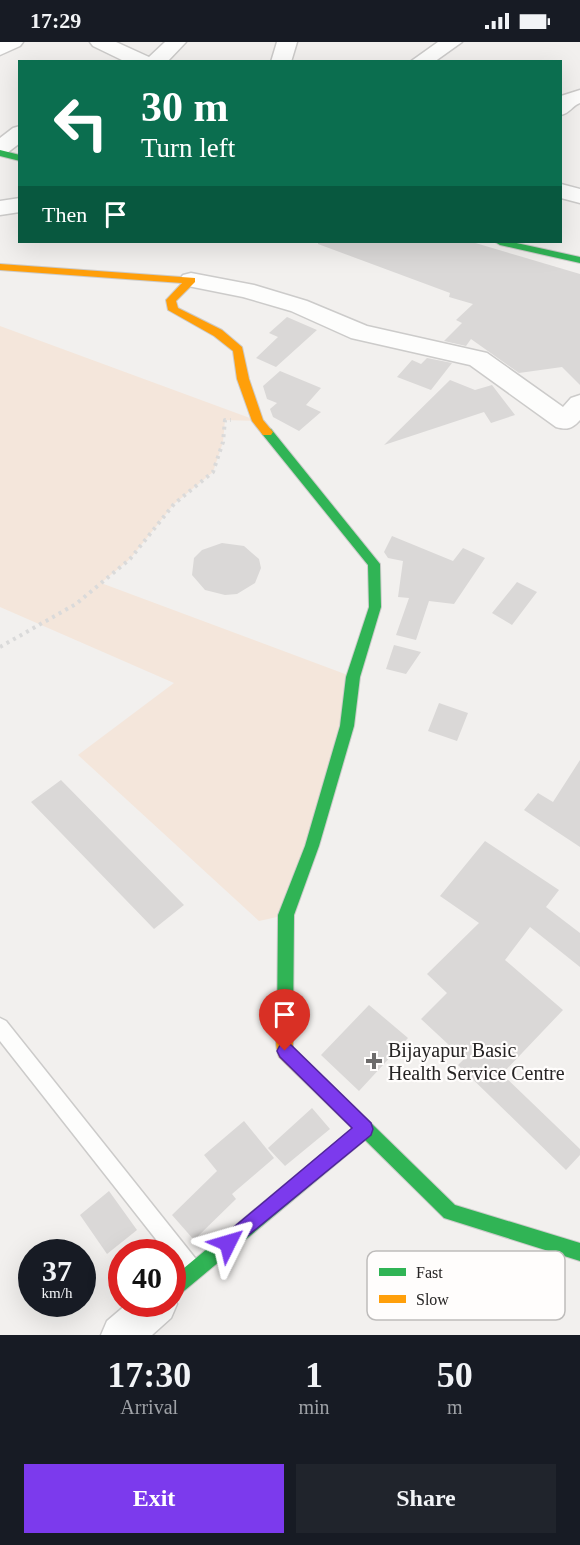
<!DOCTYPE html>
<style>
:root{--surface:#171b24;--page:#20242c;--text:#f1f3f6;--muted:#9ea1a6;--accent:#7c3aed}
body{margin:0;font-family:Georgia,serif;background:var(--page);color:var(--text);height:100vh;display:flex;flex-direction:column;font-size:22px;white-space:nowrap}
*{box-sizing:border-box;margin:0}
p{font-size:20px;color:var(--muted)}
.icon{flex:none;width:33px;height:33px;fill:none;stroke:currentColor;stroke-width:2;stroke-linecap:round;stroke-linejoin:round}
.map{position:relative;height:1293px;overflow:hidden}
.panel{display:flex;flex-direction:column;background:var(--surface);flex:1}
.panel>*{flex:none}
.hud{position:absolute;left:18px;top:18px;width:544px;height:183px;border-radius:0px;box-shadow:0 6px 24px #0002;background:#0b6e4f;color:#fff;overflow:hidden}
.speed{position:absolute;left:18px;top:1197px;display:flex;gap:12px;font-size:30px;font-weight:700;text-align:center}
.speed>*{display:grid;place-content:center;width:78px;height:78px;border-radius:50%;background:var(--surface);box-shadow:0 6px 24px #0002;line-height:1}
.speed small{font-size:15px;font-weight:400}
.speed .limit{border:9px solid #d22;background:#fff;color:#111}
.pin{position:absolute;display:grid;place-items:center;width:51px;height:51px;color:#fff;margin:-62px -26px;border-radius:50% 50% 50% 0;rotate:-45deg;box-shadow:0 0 6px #0007}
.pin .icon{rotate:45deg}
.me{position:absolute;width:66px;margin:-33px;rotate:50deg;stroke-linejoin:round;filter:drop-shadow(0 0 4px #0008)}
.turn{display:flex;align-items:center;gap:21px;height:126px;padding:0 24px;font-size:27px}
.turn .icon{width:78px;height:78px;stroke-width:2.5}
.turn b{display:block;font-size:42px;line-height:51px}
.then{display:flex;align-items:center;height:57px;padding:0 24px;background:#0003;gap:12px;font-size:22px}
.eta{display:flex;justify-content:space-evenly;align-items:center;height:102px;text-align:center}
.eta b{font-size:36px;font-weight:600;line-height:42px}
.cta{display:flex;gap:12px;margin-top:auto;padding:12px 24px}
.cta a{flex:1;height:69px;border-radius:0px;background:var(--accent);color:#fff;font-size:24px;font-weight:600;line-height:69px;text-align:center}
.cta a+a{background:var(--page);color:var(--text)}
.status{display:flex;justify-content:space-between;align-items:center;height:42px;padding:0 30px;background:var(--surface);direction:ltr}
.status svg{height:16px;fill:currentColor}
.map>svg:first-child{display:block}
.green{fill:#f4e6db}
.building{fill:#dad8d7}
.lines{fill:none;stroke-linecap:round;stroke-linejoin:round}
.lane-casing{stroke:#cccbca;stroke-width:3}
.street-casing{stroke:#cccbca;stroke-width:3}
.fast-casing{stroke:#cccbca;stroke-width:2}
.slow-casing{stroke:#cccbca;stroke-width:2}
.path{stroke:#dadada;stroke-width:4;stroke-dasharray:3 4.5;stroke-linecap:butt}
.lane{fill:#fdfdfc;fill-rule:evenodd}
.street{fill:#fdfdfc;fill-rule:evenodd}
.fast{fill:#30b455;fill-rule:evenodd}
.slow{fill:#ff9f0a;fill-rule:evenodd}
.route{fill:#7c3aed;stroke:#51269a;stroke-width:1.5}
.poi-dot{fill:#6d6b6b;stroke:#fffdfc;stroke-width:2}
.labels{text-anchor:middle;stroke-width:4.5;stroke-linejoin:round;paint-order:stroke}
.near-poi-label{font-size:20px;fill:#262424;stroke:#fffdfc;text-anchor:start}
.key{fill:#fffdfc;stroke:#bebcbb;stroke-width:1.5}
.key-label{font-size:16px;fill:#262424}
</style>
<div class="status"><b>17:29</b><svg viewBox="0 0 49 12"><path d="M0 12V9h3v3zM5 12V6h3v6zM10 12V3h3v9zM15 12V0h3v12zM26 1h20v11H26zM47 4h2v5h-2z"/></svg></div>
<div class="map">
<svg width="580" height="1293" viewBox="0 0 580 1293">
<rect width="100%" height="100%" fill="#f2f0ee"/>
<!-- green -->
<path class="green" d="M 0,284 L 258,379 L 225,378 L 223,400 L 213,430 L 174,462 L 130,517 L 101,541 L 353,635 L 286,873 L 259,879 L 78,713 L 174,641 L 0,565 Z"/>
<!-- building -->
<path class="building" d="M 318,200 L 472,200 L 580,232 L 580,343 L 562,325 L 519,331 L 471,297 L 466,304 L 444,299 L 462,281 L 456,278 L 473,262 L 449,255 L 450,251 L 318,202 Z
M 287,275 L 317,288 L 276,325 L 256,316 L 278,295 L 269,291 Z
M 427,316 L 452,321 L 431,348 L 397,335 L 412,318 L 421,322 Z
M 280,329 L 321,346 L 306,363 L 321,370 L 299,389 L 273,375 L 270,367 L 277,361 L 267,357 L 263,344 Z
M 450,338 L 475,348 L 492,343 L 515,373 L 491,381 L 484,370 L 384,403 Z
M 392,494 L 453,519 L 463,506 L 485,516 L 454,562 L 429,559 L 416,598 L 396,593 L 409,556 L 398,555 L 403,519 L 388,516 L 384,510 Z
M 222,501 L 244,504 L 259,517 L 261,526 L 255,541 L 237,552 L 225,553 L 205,548 L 192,533 L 194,516 L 202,508 Z
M 517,540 L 537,550 L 512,583 L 492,571 Z
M 394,603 L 421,610 L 406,632 L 386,627 Z
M 439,661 L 468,671 L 457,699 L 428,689 Z
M 580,718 L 580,805 L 524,768 L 538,751 L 553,760 Z
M 61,738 L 184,863 L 154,887 L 31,760 Z
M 485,799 L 559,848 L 546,865 L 580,891 L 580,925 L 530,885 L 505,918 L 563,968 L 502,1032 L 580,1107 L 580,1113 L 566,1128 L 458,1023 L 464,1017 L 421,977 L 447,951 L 427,932 L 479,881 L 440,854 Z
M 369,963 L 408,996 L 359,1049 L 321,1013 Z
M 312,1066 L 330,1087 L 285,1124 L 268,1106 Z
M 244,1079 L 274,1116 L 232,1152 L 236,1157 L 194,1198 L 172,1173 L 217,1129 L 204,1113 Z
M 109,1149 L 137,1188 L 107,1212 L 80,1173 Z"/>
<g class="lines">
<defs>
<path id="lane" d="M 0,976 L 6,979 L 199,1221 L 202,1228 L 199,1235 L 192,1238 C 181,1233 172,1222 172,1210 L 166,1210 L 0,999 Z"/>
<path id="street" d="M 0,0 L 23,0 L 20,4 L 0,13 Z
M 90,0 L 116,0 L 149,15 L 165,0 L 186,0 L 167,20 L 126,20 L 93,4 Z
M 277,0 L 297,0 L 291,20 L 271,20 Z
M 438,0 L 462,0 L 434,20 L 410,20 Z
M 580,48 L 580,61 C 572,64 570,71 561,73 L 561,54 Z
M 20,84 L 20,101 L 7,111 L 0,113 L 0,96 L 13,86 Z
M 561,142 L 580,147 L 580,161 L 561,156 Z
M 20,156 L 20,170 L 0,173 L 0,159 Z
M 191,231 L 254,243 L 307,259 L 367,284 L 487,311 L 563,365 L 571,356 L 580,353 L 580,378 C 572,387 567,388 556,385 L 470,323 L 351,296 L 291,269 L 243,255 L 183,243 L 179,238 L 183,233 Z
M 172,1251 L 177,1262 L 171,1276 L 152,1293 L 101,1293 L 107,1279 L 127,1262 L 172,1262 Z"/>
<path id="fast" d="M 0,108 L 20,113 L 20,119 L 0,114 Z
M 495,200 L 512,200 L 580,215 L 580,221 L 500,203 Z
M 267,386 L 271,387 L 380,522 L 381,565 L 360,635 L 354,684 L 319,804 L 294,873 L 293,986 L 291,991 L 285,994 L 279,991 L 277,986 L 278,873 L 305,804 L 340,684 L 346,635 L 369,565 L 368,523 L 263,393 L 261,390 L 263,387 Z
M 365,1079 L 371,1081 L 455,1163 L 580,1201 L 580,1219 L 444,1176 L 365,1098 L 178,1254 L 172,1257 L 172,1236 L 359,1081 Z"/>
<path id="slow" d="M 0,222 L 195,236 L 195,240 L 176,259 L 178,266 L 222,288 L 242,305 L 249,337 L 263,378 L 273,390 L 271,393 L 263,393 L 252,379 L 237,337 L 233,309 L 214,294 L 168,268 L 166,258 L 182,241 L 0,228 Z
M 285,978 L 291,981 L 293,986 L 293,1006 L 371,1081 L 373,1087 L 371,1093 L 365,1095 L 359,1093 L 279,1015 C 275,1005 275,990 279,981 Z"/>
</defs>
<!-- lane casing -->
<use href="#lane" class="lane-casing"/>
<!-- street casing -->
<use href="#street" class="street-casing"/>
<!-- fast casing -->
<use href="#fast" class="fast-casing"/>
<!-- slow casing -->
<use href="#slow" class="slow-casing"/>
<!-- path -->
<path class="path" d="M 0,605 L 76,562 L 130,517 L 174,462 L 213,430 L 223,400 L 225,378 L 231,378"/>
<!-- lane -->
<use href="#lane" class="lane"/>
<!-- street -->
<use href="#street" class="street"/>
<!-- fast -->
<use href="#fast" class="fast"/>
<!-- slow -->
<use href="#slow" class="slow"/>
</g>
<!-- route -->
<path class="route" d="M 285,1001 L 291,1003 L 371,1081 L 373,1087 L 371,1093 L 228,1210 L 222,1208 L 219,1201 L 222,1195 L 352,1086 L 280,1015 L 277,1009 L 280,1003 Z"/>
<!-- markers -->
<path class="poi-dot" d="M371 1010h6v6h6v6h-6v6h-6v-6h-6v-6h6z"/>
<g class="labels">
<!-- near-poi labels -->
<g class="near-poi-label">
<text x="388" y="1015">Bijayapur Basic<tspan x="388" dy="23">Health Service Centre</tspan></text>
</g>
</g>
<!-- legend -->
<rect x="367" y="1209" width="198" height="69" rx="9" class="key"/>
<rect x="379" y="1226" width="27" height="8" fill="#30b455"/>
<rect x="379" y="1253" width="27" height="8" fill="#ff9f0a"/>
<g class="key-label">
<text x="416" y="1236">Fast</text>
<text x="416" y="1263">Slow</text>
</g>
</svg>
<div class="speed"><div>37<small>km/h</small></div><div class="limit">40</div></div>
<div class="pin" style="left:285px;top:1009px;background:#d93025"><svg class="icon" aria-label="arrive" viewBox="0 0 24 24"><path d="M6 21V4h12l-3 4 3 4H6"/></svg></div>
<svg class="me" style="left:228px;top:1201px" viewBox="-20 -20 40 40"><path d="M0-17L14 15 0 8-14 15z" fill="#7c3aed" stroke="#fff" stroke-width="4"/></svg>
<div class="hud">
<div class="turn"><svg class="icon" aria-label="left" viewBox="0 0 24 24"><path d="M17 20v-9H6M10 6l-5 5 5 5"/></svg><div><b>30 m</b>Turn left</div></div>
<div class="then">Then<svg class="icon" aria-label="arrive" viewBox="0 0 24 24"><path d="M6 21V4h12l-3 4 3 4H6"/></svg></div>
</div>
</div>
<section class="panel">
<div class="eta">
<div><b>17:30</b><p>Arrival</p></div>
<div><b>1</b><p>min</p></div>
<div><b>50</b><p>m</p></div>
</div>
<div class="cta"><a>Exit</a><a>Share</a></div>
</section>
